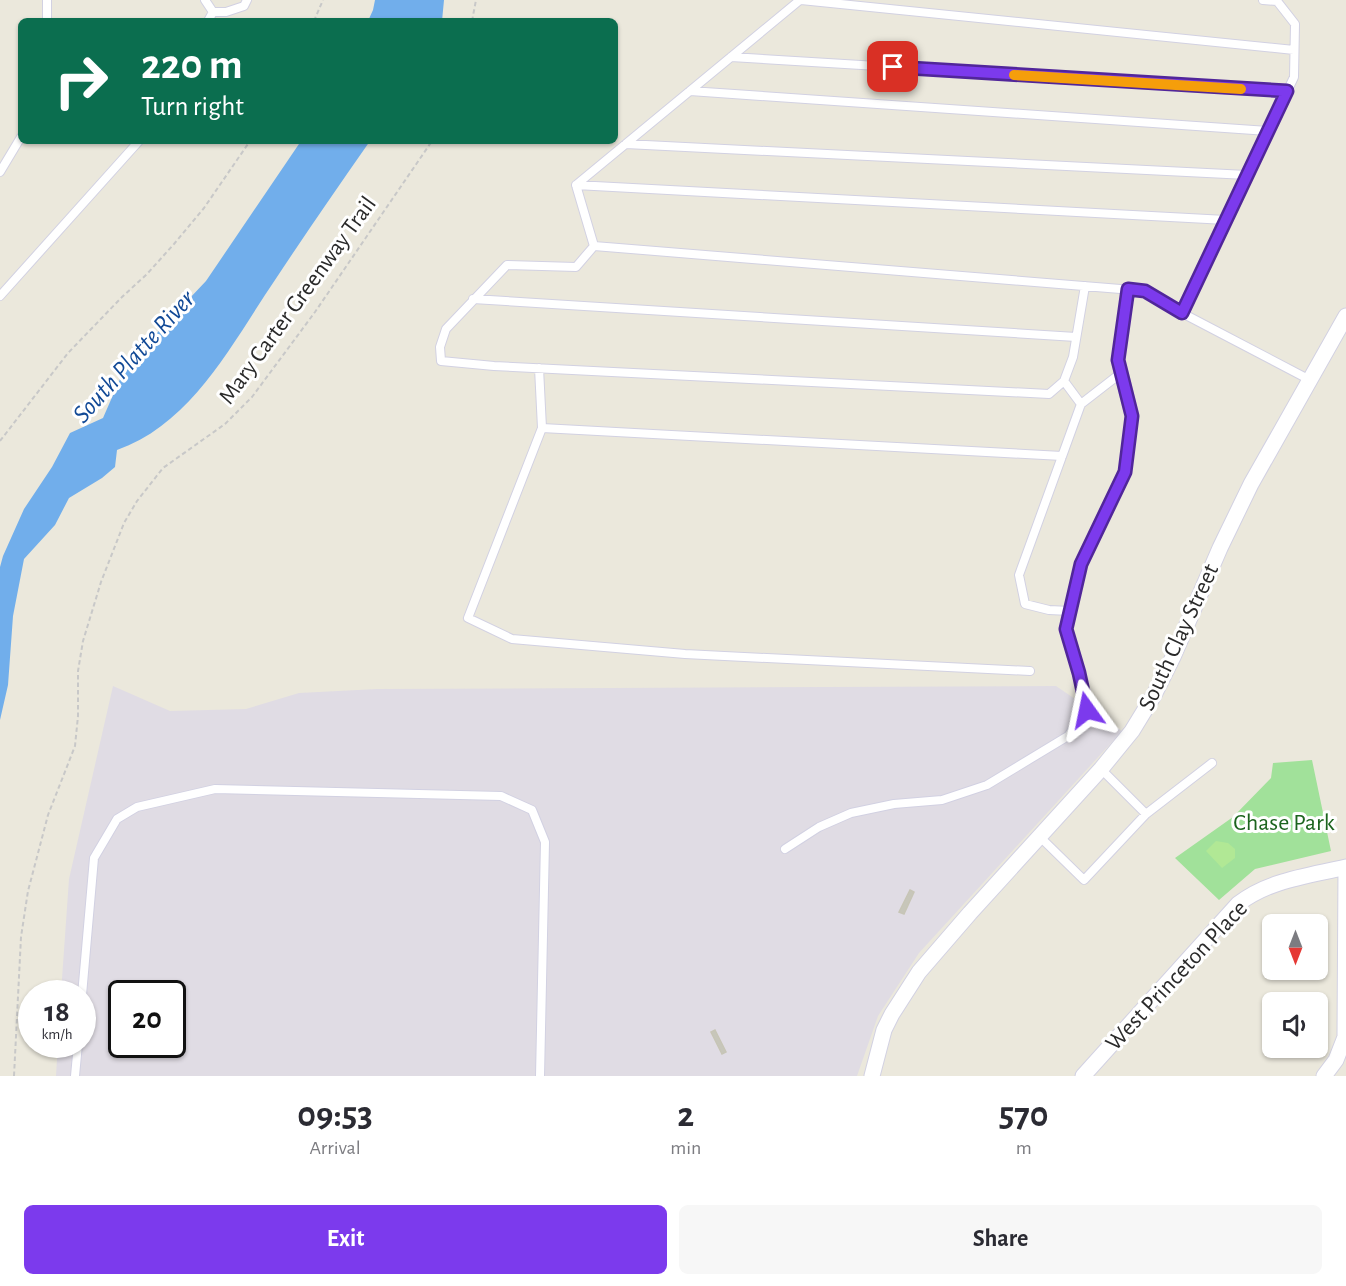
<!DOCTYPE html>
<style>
:root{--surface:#fff;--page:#f7f7f7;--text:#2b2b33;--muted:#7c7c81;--accent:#7c3aed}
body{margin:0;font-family:"Alegreya Sans",sans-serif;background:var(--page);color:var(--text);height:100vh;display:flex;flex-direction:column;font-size:22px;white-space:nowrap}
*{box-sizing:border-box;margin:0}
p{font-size:20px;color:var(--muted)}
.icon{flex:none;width:33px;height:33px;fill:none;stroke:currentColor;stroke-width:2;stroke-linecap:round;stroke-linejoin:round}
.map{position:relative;height:1076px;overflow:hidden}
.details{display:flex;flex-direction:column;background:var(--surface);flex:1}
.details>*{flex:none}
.banner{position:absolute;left:18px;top:18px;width:600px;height:126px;border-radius:9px;box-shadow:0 2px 4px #0004;background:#0b6e4f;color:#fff;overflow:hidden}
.needle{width:39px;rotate:180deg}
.controls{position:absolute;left:1262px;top:914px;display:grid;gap:12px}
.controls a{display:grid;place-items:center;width:66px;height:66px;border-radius:9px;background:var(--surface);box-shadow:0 2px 4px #0004;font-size:30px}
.speed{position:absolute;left:18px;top:980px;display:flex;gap:12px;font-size:30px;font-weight:700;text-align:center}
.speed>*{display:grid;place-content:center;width:78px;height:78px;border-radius:50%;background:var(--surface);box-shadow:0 2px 4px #0004;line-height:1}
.speed small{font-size:15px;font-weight:400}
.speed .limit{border:3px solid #111;border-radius:9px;background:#fff;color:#111}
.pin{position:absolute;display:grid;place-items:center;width:51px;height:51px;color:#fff;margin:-26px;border-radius:12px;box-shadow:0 3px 9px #0006}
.me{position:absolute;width:66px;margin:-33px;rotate:348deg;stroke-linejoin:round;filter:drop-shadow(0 0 4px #0008)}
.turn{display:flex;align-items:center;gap:21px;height:126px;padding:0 24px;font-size:27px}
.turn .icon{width:78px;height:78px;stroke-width:2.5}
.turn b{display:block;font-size:42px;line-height:51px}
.eta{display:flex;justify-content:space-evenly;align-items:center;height:102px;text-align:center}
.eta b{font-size:36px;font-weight:600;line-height:42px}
.primary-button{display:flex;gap:12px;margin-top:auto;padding:12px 24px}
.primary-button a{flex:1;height:69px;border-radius:9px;background:var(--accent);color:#fff;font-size:24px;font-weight:600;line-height:69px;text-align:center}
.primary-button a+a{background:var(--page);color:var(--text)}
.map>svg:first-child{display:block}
.industrial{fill:#e0dce4;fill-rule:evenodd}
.green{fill:#a1e19a}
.pitch{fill:#b1e895}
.water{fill:#71aeeb}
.building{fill:#c7c6ba;stroke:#c7c5b6;stroke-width:1.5}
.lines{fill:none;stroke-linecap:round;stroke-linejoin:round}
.service-casing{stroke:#d2d1e2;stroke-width:10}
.minor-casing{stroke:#d2d1e2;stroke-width:17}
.path{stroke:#c8c8c8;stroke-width:2;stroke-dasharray:4.5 3;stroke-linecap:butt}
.service{stroke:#fff;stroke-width:8}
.minor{stroke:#fff;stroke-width:15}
.route-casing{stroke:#51269a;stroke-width:15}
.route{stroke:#7c3aed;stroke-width:10}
.slow{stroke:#f59e0b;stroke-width:10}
.labels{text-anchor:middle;stroke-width:6;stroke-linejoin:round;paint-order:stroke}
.street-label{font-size:24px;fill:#2a2a2a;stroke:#fff}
.park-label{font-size:24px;fill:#1c641e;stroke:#fff}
.water-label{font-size:26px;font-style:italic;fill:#114996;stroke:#fff}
</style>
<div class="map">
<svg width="1346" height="1076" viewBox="0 0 1346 1076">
<rect width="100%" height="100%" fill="#ebe8dc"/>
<!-- industrial -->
<path class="industrial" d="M 113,686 L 170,711 L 246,709 L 299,693 L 377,689 L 1056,686 L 1122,731 L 919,953 L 878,1016 L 857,1076 L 56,1076 L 58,1044 L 82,1044 L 82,993 L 61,993 L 69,879 ZM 122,993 L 172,993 L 172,1044 L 122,1044 Z"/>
<!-- green -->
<path class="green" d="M 1312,760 L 1331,851 L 1255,869 L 1219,900 L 1175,858 L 1233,817 L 1271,778 L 1273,763 Z"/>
<!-- pitch -->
<path class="pitch" d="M 1216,841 L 1228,843 L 1235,849 L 1235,858 L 1222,868 L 1206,851 Z"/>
<!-- water -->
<path class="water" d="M 375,0 L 444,0 L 442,21 L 368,21 L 373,10 Z
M 301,141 L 370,141 C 338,187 306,233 275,280 C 232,343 193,423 117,450 L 115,467 L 102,478 L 69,498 L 55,525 L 24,559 L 13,616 L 8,685 L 0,720 L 0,567 L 3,556 L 24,509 L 52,467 L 70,433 L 103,418 L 120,379 L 154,336 L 206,281 Z"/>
<!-- building -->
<path class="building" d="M 910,890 L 914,892 L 904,914 L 899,912 Z
M 715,1030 L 726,1052 L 722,1054 L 711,1032 Z"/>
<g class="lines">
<defs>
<path id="service" d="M 47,0 L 47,21
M 205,0 L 213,12 L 226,12 L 244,6 L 247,0
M 800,0 L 576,185 L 594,246 L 576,267 L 507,265 L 446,329 L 440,347 L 441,361 L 494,366 L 1049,394 L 1064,381 L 1073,357 L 1085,286
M 801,0 L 1294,50
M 208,21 L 213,12
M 731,57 L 1287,91
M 690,91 L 1268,131
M 626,144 L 1247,175
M 0,172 L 21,137
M 576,185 L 1226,220
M 594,246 L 1145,291 L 1182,313 L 1310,380
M 0,296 L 139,141
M 473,299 L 1076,337
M 1182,313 L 1294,77 L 1295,24 L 1277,1 L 1263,0
M 539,368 L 542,428 L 468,618 L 512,639 L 685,654 L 1030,671
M 1064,381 L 1081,404
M 542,428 L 1062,456
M 1070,611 L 1049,610 L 1025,604 L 1019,575 L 1081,404 L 1121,373
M 1146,814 L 1212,763
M 1040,837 L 1084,880 L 1146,814 L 1101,769
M 785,849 L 819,827 L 851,813 L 894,804 L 942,800 L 987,785 L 1068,736 L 1087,710 L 1079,673 L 1066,629 L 1081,564 L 1125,472 L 1132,416 L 1118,360 L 1128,289
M 82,995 L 94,858 L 117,819 L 137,807 L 215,789 L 501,796 L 532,810 L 545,842 L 540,1076
M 75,1076 L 78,1044"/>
<path id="minor" d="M 872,1076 L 884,1030 L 892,1014 L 919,972 L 970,913 L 1101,769 L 1132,731 L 1154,695 L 1173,657 L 1220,548 L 1251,484 L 1346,316
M 1083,1076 L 1238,904 C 1269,880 1308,876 1346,867
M 1324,1076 L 1336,1060 L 1345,1037 L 1346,868"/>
</defs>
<!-- service casing -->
<use href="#service" class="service-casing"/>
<!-- minor casing -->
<use href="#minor" class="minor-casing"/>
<!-- path -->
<path class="path" d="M 314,21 L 323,0
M 472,21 L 476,0
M 0,441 L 68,353 L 122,297 L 147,274 L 174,244 L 204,208 L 250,141
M 14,1076 L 21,937 L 28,891 L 48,815 L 75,746 L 78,716 L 78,671 L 83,641 L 101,582 L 124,523 L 137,501 L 163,468 L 225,424 L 252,397 L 315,312 L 432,141"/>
<!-- service -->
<use href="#service" class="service"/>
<!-- minor -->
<use href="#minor" class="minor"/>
</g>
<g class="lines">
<defs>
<path id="route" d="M 893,67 L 1287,91 L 1182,313 L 1145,291 L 1128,289 L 1118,360 L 1132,416 L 1125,472 L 1081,564 L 1066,629 L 1079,673 L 1087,710"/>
</defs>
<!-- route casing -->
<use href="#route" class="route-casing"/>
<!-- route -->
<use href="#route" class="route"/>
<!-- slow -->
<path class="slow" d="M 1014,75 L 1241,89"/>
</g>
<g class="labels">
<!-- street labels -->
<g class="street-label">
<text transform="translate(297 300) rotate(-54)" y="8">Mary Carter Greenway Trail</text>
<text transform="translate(1178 637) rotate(-65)" y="8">South Clay Street</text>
<text transform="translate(1176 975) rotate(-47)" y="8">West Princeton Place</text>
</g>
<!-- park labels -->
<g class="park-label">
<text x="1284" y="830">Chase Park</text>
</g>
<!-- water labels -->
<g class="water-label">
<text transform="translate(133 356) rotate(-48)" y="9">South Platte River</text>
</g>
</g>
</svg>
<div class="controls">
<a><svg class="needle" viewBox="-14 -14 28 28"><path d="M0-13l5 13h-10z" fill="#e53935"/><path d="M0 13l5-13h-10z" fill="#7c7c81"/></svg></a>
<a><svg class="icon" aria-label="sound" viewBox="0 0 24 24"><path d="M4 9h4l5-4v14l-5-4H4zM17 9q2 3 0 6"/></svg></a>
</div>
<div class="speed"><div>18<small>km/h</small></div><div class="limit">20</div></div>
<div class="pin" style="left:893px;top:67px;background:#d93025"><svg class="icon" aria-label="arrive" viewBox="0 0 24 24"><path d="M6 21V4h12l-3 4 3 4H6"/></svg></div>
<svg class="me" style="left:1087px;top:710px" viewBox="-20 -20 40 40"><path d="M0-17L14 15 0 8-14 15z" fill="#7c3aed" stroke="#fff" stroke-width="4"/></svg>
<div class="banner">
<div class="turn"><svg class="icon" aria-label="right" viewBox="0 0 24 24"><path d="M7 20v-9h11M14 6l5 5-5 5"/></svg><div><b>220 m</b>Turn right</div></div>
</div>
</div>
<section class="details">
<div class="eta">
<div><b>09:53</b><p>Arrival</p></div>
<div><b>2</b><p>min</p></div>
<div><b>570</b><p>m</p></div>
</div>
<div class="primary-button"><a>Exit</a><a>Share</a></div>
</section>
